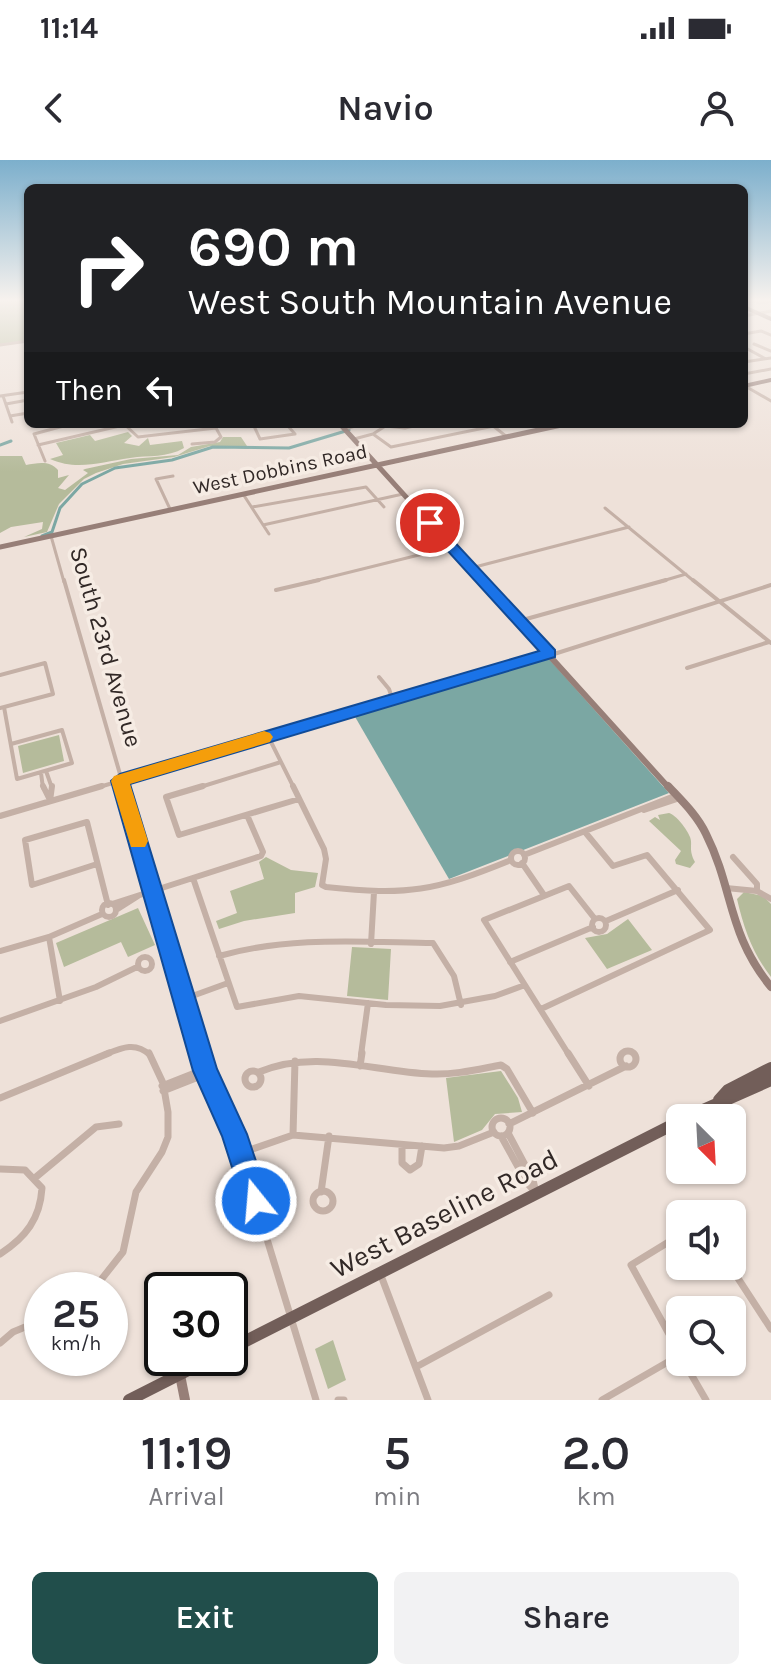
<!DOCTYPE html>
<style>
:root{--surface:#fff;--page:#f2f2f3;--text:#2b2b33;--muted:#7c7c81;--accent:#214e4b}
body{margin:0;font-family:Karla,sans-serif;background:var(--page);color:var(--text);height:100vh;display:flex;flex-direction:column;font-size:30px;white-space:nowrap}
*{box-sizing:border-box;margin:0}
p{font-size:26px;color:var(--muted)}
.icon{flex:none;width:44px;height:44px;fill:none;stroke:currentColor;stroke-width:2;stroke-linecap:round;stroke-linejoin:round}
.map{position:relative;height:1240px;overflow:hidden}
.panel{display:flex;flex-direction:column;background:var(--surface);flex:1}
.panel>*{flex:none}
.guide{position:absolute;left:24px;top:24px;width:724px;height:244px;border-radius:12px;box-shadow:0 2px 6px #0004;background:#202124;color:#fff;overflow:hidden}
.needle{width:52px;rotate:156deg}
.controls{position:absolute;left:666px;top:944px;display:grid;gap:16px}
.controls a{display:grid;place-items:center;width:80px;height:80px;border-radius:12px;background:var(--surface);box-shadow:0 2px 6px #0004;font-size:40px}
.speed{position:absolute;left:24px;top:1112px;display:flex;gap:16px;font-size:40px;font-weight:700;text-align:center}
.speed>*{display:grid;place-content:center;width:104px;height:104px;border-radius:50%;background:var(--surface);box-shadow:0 2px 6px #0004;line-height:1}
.speed small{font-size:20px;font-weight:400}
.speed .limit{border:4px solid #111;border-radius:12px;background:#fff;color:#111}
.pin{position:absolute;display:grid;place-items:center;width:68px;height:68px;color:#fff;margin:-34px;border:4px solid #fff;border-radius:50%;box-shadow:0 2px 8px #0007}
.me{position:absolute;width:88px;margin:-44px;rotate:343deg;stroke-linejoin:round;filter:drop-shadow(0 0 6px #0008)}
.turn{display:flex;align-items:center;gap:28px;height:168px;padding:0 32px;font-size:36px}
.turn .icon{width:104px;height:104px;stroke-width:2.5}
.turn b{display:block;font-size:56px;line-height:68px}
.then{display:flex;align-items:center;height:76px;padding:0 32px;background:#0003;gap:16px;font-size:30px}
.eta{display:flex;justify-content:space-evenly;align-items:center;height:136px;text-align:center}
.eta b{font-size:48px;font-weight:600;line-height:56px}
.button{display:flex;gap:16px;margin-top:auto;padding:16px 32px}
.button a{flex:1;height:92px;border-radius:12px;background:var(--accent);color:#fff;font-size:32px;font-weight:600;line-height:92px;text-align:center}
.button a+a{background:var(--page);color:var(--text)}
.status{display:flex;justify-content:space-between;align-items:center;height:56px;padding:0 40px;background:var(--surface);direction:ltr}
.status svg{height:22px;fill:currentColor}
header{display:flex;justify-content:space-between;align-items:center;height:104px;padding:0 32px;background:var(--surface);font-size:36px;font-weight:600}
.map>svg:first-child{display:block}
.green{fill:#b5bb9b}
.water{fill:#7ba7a3}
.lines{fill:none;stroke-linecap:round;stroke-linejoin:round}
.canal{stroke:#7ba7a3;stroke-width:3}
.street-far3{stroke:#c4b0a6;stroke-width:3}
.street-far2{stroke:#c4b0a6;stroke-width:4}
.street-far1{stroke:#c4b0a6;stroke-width:6}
.street{stroke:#c4b0a6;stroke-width:7}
.secondary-far4{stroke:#977f78;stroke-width:4}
.secondary-far3{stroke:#977f78;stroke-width:5}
.secondary-far2{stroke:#977f78;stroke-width:6}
.secondary-far1{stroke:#977f78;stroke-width:8}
.secondary{stroke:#977f78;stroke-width:10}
.primary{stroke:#725e59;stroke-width:12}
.route{fill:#1a73e8;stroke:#114b97;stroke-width:2}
.slow{fill:#f59e0b}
.labels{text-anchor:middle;stroke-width:7;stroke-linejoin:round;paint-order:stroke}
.far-street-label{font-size:20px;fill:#312826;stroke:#f6ece4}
.street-label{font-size:24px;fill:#312826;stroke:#f6ece4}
.near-street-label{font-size:28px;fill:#312826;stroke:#f6ece4}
</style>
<div class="status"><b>11:14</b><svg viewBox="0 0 49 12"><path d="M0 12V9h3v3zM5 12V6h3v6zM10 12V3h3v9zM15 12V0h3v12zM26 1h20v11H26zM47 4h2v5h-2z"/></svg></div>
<header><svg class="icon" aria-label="back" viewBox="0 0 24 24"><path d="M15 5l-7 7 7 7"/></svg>Navio<svg class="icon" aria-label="person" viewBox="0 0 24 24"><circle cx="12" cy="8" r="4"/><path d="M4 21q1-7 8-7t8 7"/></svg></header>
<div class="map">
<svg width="771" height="1240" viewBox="0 0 771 1240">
<rect width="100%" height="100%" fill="#eee1d9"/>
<!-- green -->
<path class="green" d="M 0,139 L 28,139 L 28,181 L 0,185 Z
M 128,272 L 132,276 L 124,283 L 139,286 L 148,278 L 150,285 L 182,281 L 184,288 C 167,298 149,295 130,298 C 101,302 77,311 50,299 L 63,295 L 56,283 L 90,275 L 95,281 Z
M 223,277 L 241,277 L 249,289 L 210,286 L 174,297 L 123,304 L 96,313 L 84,319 L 59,344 L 47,372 L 24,377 L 42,369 L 43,362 L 11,367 L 0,373 L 0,296 L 22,296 L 26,305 C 37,303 50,300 58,310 L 58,318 L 69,315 L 58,328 L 65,330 L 88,313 L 83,310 L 85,309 L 131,299 L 178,295 L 191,287 L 220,282 Z
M 59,575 L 64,601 L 23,613 L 18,586 Z
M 669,653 C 676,655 687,669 690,677 C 693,685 688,689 695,702 L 690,708 L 676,704 L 675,700 L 681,691 L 649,661 L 655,657 L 660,660 L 658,655 Z
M 266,697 L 291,710 L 318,713 L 315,727 L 295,733 L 295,753 L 244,761 L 219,769 L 216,761 L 237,753 L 230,731 L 264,719 L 259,702 Z
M 744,732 L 763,736 L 771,744 L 771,817 C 752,792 744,769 737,739 Z
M 138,748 L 155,785 L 128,797 L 121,782 L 64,807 L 56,783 Z
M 628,759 L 652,790 L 607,809 L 585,778 L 607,774 Z
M 352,787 L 391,789 L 388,840 L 347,836 Z
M 501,911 L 518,938 L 522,952 L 495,954 L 482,970 L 454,982 L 446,918 Z
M 333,1180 L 346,1220 L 328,1229 L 315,1189 Z"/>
<!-- water -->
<path class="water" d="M 548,498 L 669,633 L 449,719 L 354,555 Z"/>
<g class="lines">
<!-- canal -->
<path class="canal" d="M 0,285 L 11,281
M 42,376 L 52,372 L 60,348 L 82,324 L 115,308 L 172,300 L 213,287 L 289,288 L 349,270"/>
<!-- street-far3 -->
<path class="street-far3" d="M 749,139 L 760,143 L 771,141
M 744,156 L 771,151
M 744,174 L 761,171 L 771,175
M 754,184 L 771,191
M 0,185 L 28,181
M 744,187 L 764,198
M 744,202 L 771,198
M 744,214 L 771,209
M 745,226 L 771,241
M 0,236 L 28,232
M 3,236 L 12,262
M 6,244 L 28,240
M 10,256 L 28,253
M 124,264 L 138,277 L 216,268 L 221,277 L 215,282 L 192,284
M 253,264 L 260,279 L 295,274 L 287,265
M 492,265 L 507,277
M 385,266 L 405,268 L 423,264
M 345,269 L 362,264
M 373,274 L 391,287 L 494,266
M 354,279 L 373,274 L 387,265
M 38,285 L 124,265
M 45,301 L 34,274 L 71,264
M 243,334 L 269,374
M 252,347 L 366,327 L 384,347
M 605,348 L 695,422
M 170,349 L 156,319 L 173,316
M 263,365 L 403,334
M 51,376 L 64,422
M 471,408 L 629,367
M 310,422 L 451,387
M 659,422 L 686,414"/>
<!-- street-far2 -->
<path class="street-far2" d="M 64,420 L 124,628
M 693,420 L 771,483
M 276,430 L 319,420
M 519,461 L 666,420
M 551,495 L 771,425
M 687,508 L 769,482
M 0,515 L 45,503 L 53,534 L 0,548
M 379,517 L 389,529 L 393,541
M 4,547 L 17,619 L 72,603 L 62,570 L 11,584
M 268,576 L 294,628
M 46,611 L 52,628
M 41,613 L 43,628
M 96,628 L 549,493
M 197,628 L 281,602"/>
<!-- street-far1 -->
<path class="street-far1" d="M 43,626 L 50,640
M 123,626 L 201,895
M 203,626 L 166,637 L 179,675 L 299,639
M 293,626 L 324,689 L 326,699 L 322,725 L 326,727 C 408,736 435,731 511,700
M 50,641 L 52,626
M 644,650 L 680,638
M 0,656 L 102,626
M511 698a7 7 0 1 1 14 0a7 7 0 1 1-14 0Z
M 524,695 L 677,635
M 733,697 L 757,724 L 757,731
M 522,703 L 544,735
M 97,704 L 32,725 L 25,680 L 87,662 L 108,745
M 193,718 L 237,847 L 299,836 L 386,845 L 440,846 L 495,836 L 525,825
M 726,728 L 757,731 L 771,739
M102 750a7 7 0 1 1 14 0a7 7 0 1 1-14 0Z
M 112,744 L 261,696 L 263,692 L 247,655
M 116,750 L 138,736
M592 765a7 7 0 1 1 14 0a7 7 0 1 1-14 0Z
M 606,761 L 678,730
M 49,777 L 60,841
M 371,784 L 374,732
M 0,791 L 49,777 L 102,754
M 219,796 C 290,776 360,782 433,783 L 454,816 L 461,845
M138 804a7 7 0 1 1 14 0a7 7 0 1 1-14 0Z
M 510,802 L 593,767
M 184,839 L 228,823
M 541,849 L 710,770 L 647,695 L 613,706 L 585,672
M 0,861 L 96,827 L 137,807
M 104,895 C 121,888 135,881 150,895
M 361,895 L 368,843
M 569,895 L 484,760 L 569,726 L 595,759"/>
<!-- street -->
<path class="street" d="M620 899a8 8 0 1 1 16 0a8 8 0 1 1-16 0Z
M 200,893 L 238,984 L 316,1240
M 568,893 L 589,926
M 360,906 L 362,893
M245 919a8 8 0 1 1 16 0a8 8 0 1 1-16 0Z
M 259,912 C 316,888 373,912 432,914 C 455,915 479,909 501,905 L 507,909 L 533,953
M 162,926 L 205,909
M 163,931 L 206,914
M 0,938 L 109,893
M492 967a9 9 0 1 1 18 0a9 9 0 1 1-18 0Z
M 509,964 L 626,906
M 508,973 L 533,1020 L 536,1033
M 293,975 L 295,901
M 501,976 L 527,1023 L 536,1033
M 402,985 L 402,1003 L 410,1010 L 419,1004 L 422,986
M 241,993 L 293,975 L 444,988 L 459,986 L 494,972
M 0,1009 L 25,1010 L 42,1028 C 40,1059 26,1077 0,1094
M 36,1017 L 96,967 L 119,964
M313 1041a10 10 0 1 1 20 0a10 10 0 1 1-20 0Z
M 321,1032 L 329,976
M 680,1075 L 631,1105 L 680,1194
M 730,1106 L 771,1169
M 380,1113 L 428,1240
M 93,1130 L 123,1092 L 136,1032 L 162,992 L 168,977 L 168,952 L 163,923 L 149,893
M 0,1183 L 13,1172 L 42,1160
M 684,1202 L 706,1240
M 416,1207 L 549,1135
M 338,1240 L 344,1240
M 602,1240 L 680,1195"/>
<!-- secondary-far4 -->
<path class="secondary-far4" d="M 744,147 L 771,159
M 744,226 L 771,220"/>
<!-- secondary-far3 -->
<path class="secondary-far3" d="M 340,264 L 483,422
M 0,387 L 566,264"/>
<!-- secondary-far2 -->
<path class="secondary-far2" d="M 481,420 L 669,628"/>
<!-- secondary-far1 -->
<path class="secondary-far1" d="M 668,626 C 682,641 697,655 706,674 C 734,730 727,773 771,827"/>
<!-- secondary -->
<path class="secondary" d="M 180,1215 L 185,1240"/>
<!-- primary -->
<path class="primary" d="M 719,940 L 728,930 L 771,908
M 685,958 L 771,920
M 230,1189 L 680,961
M 129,1240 L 212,1198"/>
</g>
<!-- sky -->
<linearGradient id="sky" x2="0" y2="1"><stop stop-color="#7cafcc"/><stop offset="0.45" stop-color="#f7f2ee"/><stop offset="1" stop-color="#f7f2ee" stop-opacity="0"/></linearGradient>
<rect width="771" height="312" fill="url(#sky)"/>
<!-- route -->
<path class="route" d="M 430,359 L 434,360 L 555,490 L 555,497 L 130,624 L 217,909 L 247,974 L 269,1041 L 265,1051 L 256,1055 L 246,1051 L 222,976 L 193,911 L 111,621 L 120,614 L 539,491 L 425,366 L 423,363 Z"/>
<!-- slow -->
<path class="slow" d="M 264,571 L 270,573 L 273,577 L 270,582 L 130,624 L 148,681 L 145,687 L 131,687 L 111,621 L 114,616 Z"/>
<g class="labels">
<!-- far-street labels -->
<g class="far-street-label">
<text transform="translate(280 309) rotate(-12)" y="7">West Dobbins Road</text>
</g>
<!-- street labels -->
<g class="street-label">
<text transform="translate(106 487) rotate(74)" y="8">South 23rd Avenue</text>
</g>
<!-- near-street labels -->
<g class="near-street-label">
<text transform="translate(444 1053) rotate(-27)" y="10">West Baseline Road</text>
</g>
</g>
</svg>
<div class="controls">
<a><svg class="needle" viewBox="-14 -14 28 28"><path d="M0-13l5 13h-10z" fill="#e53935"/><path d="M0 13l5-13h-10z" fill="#7c7c81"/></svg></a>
<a><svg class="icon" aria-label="sound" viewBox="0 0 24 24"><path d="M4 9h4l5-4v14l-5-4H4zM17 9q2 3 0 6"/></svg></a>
<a><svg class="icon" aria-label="search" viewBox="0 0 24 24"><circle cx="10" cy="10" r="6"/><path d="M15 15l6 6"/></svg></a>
</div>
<div class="speed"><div>25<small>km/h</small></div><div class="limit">30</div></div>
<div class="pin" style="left:430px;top:363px;background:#d93025"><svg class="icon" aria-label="arrive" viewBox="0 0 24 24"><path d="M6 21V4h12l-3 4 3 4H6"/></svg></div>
<svg class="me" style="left:256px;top:1041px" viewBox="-20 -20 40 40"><circle r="17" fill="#1a73e8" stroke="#fff" stroke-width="3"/><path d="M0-11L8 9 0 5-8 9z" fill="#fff"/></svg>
<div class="guide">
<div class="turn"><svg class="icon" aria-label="right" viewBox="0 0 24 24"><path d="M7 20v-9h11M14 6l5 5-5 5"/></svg><div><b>690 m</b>West South Mountain Avenue</div></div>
<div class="then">Then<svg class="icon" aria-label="left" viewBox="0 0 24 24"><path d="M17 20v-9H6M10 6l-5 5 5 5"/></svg></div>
</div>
</div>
<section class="panel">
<div class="eta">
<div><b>11:19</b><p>Arrival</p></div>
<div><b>5</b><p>min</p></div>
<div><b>2.0</b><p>km</p></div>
</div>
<div class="button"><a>Exit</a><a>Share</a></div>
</section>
